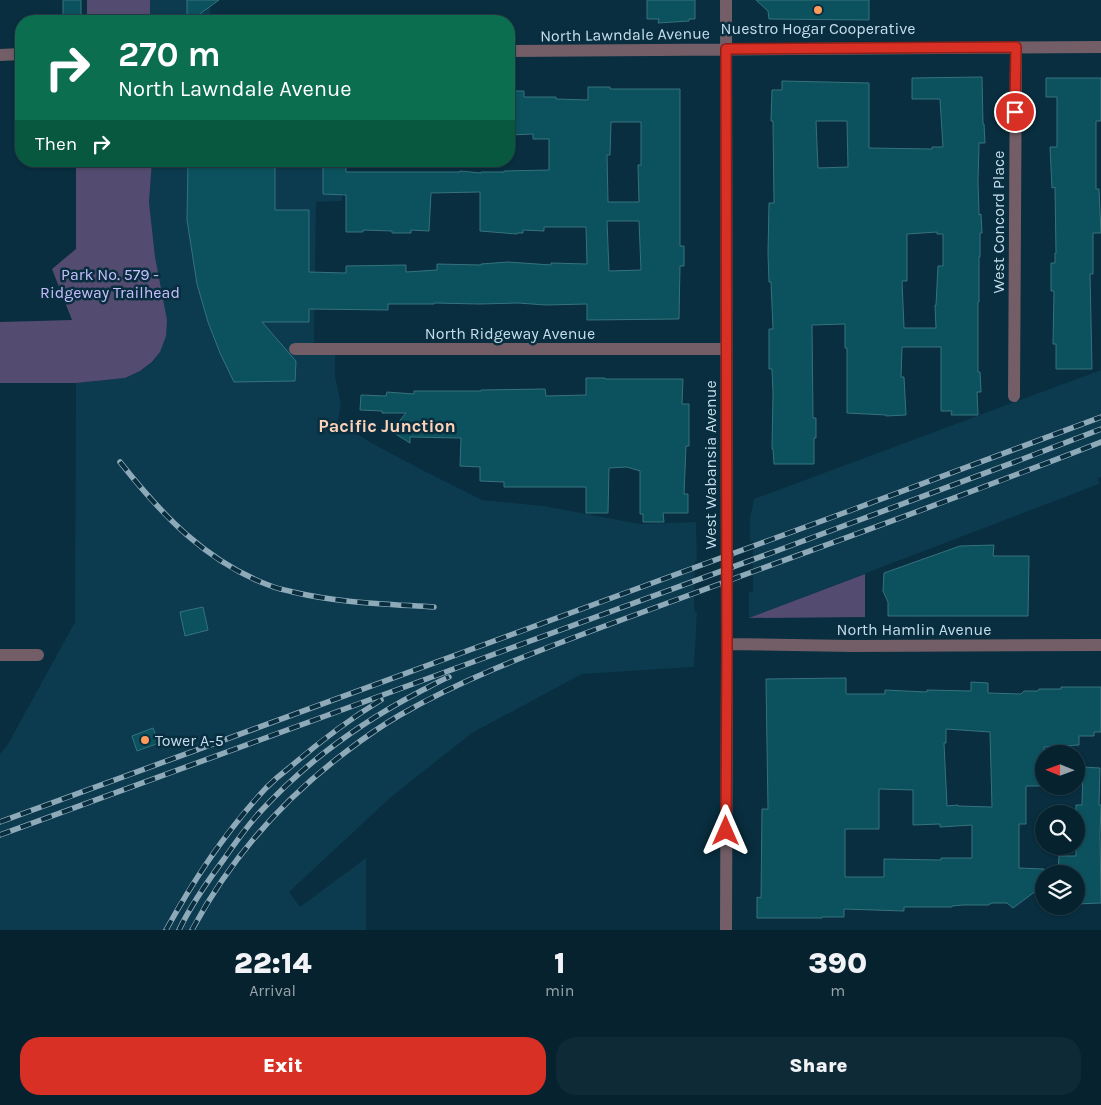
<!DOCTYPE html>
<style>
:root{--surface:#06222f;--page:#0f2a37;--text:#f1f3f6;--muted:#98a4aa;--line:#273f4b;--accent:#d93025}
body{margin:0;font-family:Karla,sans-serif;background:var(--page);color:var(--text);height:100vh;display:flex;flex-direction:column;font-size:19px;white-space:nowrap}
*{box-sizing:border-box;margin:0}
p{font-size:16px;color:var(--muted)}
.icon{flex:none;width:28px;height:28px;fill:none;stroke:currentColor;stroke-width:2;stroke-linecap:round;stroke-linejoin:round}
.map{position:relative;height:930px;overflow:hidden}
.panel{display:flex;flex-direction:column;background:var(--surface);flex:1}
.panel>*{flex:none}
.top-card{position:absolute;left:15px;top:15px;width:500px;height:152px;border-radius:20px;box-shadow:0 1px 4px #0004,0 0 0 1px var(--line);background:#0b6e4f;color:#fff;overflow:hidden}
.needle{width:32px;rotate:271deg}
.controls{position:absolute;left:1035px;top:745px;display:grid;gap:10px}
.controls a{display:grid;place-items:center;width:50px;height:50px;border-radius:50%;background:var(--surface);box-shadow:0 1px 4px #0004,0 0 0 1px var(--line);font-size:25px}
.pin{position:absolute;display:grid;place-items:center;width:42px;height:42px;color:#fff;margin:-21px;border:2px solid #fff;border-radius:50%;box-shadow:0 1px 5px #0007}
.me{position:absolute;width:55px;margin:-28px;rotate:0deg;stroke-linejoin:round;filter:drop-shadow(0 0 4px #0008)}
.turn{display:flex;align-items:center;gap:18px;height:105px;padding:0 20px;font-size:22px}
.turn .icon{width:65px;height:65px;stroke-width:2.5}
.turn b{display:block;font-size:35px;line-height:42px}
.then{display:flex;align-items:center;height:48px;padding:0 20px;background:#0003;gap:10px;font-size:19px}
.eta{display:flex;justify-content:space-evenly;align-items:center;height:85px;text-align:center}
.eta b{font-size:30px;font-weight:800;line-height:35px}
.cta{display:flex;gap:10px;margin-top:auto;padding:10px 20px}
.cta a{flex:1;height:58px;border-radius:20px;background:var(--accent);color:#fff;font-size:20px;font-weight:800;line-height:58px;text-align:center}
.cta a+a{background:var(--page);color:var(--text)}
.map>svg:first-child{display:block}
.built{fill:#0c3a4e}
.green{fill:#534c70}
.building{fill:#0c525e;stroke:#36727e;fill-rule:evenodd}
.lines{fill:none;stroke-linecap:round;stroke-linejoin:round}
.minor{stroke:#735e67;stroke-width:12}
.rail-casing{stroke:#8eaab9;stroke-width:5.5}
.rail{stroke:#082e3f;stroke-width:4;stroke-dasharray:11;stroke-linecap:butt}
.route-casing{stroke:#8d1f18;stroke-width:12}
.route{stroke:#d93025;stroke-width:9}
.poi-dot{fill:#ff9b5a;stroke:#082e3f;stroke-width:2}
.labels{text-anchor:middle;stroke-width:5;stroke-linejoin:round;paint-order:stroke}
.poi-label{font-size:16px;fill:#c6deec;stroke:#082e3f}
.street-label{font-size:16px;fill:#c6deec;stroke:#082e3f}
.park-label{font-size:16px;fill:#c8bdfe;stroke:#082e3f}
.neighbourhood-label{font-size:18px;font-weight:bold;fill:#fdd2b8;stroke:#082e3f}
</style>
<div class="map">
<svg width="1101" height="930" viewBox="0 0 1101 930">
<rect width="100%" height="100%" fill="#082e3f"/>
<!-- built -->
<path class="built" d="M 150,0 L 210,0 L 210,21 L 150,21 Z
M 152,161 L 343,161 L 342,201 L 316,202 L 314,348 L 335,349 L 335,376 L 341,404 L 338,421 L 368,441 L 426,472 L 482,500 L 544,506 L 640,524 L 696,522 L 697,561 L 695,562 L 694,606 L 695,613 L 697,612 L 694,667 L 582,674 L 472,733 L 391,797 L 289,892 L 300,907 L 366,858 L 366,930 L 0,930 L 0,754 L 8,744 L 75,622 L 76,383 L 125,378 L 140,371 L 153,362 L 160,352 L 155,257 L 149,202 Z
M 1101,370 L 1101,477 L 1098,478 L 1099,484 L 749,618 L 749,592 L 753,591 L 753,541 L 750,542 L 750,518 L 754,499 Z"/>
<!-- green -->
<path class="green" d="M 87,0 L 150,0 L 150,21 L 87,21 Z
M 76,161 L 152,161 L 149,202 L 155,257 L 167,320 L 166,336 L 160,352 L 152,362 L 140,371 L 125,378 L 76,383 L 0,383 L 0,322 L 72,320 L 52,269 L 76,249 Z
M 865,574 L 865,617 L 749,618 Z"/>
<!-- building -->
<path class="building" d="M 63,0 L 81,0 L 81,21 L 63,21 Z
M 187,0 L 219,0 L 190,21 L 187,21 Z
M 647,0 L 695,0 L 695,19 L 689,19 L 689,21 L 658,23 L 659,19 L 647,19 Z
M 756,0 L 869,0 L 869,20 L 769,19 L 768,11 Z
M 982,77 L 983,124 L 984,124 L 985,143 L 979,143 L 978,182 L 979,215 L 981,214 L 982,233 L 980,233 L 980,257 L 979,257 L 979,302 L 978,302 L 978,372 L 980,372 L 981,392 L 977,392 L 978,415 L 951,415 L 952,411 L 941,411 L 941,347 L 902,347 L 901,377 L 904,377 L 906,415 L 886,416 L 886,415 L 847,413 L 847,348 L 845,348 L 845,324 L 812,325 L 813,418 L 816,418 L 816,438 L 814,438 L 814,464 L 774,464 L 773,449 L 772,449 L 773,393 L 772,369 L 769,369 L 769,329 L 773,329 L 771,282 L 769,282 L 768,254 L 769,203 L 774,203 L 773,121 L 771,121 L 772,90 L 782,90 L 782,81 L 869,83 L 869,148 L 932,149 L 932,147 L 943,147 L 940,99 L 912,99 L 912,78 ZM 816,121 L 847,121 L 848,167 L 818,168 ZM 937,232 L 937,234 L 943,234 L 943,266 L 938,266 L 936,305 L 935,305 L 936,328 L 904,328 L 902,281 L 907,281 L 907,234 Z
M 1046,78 L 1101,78 L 1101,121 L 1096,121 L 1096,189 L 1099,189 L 1101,233 L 1093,233 L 1093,274 L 1090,274 L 1092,369 L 1056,369 L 1056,344 L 1053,344 L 1054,291 L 1051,291 L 1051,263 L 1055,263 L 1055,253 L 1056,253 L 1055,187 L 1052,188 L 1050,147 L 1057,147 L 1057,97 L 1046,97 Z
M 588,87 L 610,87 L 610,89 L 680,89 L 680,246 L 684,246 L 684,266 L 680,266 L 679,319 L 587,320 L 587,304 L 546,305 L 518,303 L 480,304 L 434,303 L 434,304 L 388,304 L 388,310 L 309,309 L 309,322 L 262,322 L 296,361 L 295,381 L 234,382 L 220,353 L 208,322 L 197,284 L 187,220 L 188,161 L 275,161 L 275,210 L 309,210 L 309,272 L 346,273 L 346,266 L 406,265 L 406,272 L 437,270 L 437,264 L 481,265 L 481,264 L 508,262 L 551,265 L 551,263 L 587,264 L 586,227 L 544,227 L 544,231 L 523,230 L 523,233 L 517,233 L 517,234 L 480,231 L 480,192 L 431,193 L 429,231 L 411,230 L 411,233 L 392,233 L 392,231 L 363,230 L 363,232 L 346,232 L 346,195 L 323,194 L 323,161 L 346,161 L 346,172 L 460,172 L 460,171 L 481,173 L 481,172 L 504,172 L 504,171 L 549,170 L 549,139 L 533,139 L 533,134 L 509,135 L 509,91 L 524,91 L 524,97 L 556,97 L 556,99 L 588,100 ZM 611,122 L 641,122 L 641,165 L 638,165 L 639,202 L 608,202 L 607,155 L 610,155 ZM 607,221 L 639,221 L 641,270 L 609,271 Z
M 586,378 L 605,378 L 605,379 L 683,379 L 682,404 L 689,404 L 689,446 L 686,446 L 684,494 L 688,494 L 688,513 L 663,513 L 664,522 L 643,522 L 643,514 L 640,514 L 640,471 L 627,467 L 609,468 L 608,513 L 586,513 L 586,487 L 504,487 L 504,482 L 480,481 L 480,467 L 460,466 L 461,438 L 410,437 L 410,443 L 391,431 L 406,413 L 382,413 L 382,411 L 360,410 L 361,395 L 386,396 L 387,392 L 414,394 L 414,391 L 481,391 L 481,390 L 545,389 L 546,396 L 586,395 Z
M 994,545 L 993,556 L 1029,556 L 1028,616 L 888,616 L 888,602 L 883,591 L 884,573 L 960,546 Z
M 203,607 L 208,630 L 185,636 L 180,612 Z
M 846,678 L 846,694 L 885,694 L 885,690 L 927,692 L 927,690 L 971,691 L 971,682 L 988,683 L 988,693 L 1021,694 L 1024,691 L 1038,691 L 1039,689 L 1061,689 L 1061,687 L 1101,687 L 1101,732 L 1094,732 L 1094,736 L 1079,736 L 1079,745 L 1044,747 L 1044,786 L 1026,786 L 1026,824 L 1019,824 L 1019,868 L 1044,869 L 1044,885 L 1013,908 L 1007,903 L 992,903 L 988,905 L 963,905 L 952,906 L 952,907 L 904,907 L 904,911 L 844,909 L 844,917 L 822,917 L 822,918 L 757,918 L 757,897 L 761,898 L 762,809 L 768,809 L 766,679 ZM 946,729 L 990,732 L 992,807 L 958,806 L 958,805 L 947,806 L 944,743 L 946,743 ZM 879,789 L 913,790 L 913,825 L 940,824 L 940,827 L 972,825 L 972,858 L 941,858 L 941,860 L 884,859 L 884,877 L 845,877 L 845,829 L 879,829 Z
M 153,728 L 159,743 L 137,751 L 132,736 Z
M 1083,767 L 1100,768 L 1099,805 L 1101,805 L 1100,834 L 1101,903 L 1076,904 L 1076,874 L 1058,874 L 1059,856 L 1076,856 L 1076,805 L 1082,805 Z"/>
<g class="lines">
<!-- minor -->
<path class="minor" d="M 509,51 L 1101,47
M 0,55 L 21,54
M 295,349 L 726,349
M 1014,396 L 1016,47
M 727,644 L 852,646 L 1101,645
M 0,655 L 38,655
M 726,930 L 727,652 L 726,0"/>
<defs>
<path id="rail" d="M 120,462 C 162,515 206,562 271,586 C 278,589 286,590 293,592 C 339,603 387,604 434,607
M 0,822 L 849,511 L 1101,417
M 0,835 L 779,550 L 1020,460 L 1101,429
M 166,930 C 194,879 226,831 266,788 C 273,781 281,774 289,768 C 318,743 348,720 381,700
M 179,930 C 191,905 207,882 224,859 C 235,843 247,826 261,811 C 306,762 360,723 419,692 C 429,687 439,681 449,677
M 192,930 C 230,859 283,799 347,751 C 364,738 381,726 400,715 C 461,680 527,655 594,630 C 640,613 687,596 733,579 C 856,534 979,490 1101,442"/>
</defs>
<!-- rail casing -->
<use href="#rail" class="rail-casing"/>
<!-- rail -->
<use href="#rail" class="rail"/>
</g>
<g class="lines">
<defs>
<path id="route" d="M 726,831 L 727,652 L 726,49 L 1016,47 L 1015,112"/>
</defs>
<!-- route casing -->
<use href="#route" class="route-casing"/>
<!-- route -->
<use href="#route" class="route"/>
</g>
<!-- markers -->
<g class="poi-dot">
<circle cx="818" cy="10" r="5"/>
<circle cx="145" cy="740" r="5"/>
</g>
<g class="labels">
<!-- poi labels -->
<g class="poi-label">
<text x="818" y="34">Nuestro Hogar Cooperative</text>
<text x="155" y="746" text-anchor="start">Tower A-5</text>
</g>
<!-- street labels -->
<g class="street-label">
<text transform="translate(625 34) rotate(-1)" y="6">North Lawndale Avenue</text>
<text transform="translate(998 222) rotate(-90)" y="6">West Concord Place</text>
<text x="510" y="339">North Ridgeway Avenue</text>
<text transform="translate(710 465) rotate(-90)" y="6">West Wabansia Avenue</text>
<text x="914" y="635">North Hamlin Avenue</text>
</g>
<!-- park labels -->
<g class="park-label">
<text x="110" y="280">Park No. 579 -<tspan x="110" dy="18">Ridgeway Trailhead</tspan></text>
</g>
<!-- neighbourhood labels -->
<g class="neighbourhood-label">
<text x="387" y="432">Pacific Junction</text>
</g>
</g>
</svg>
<div class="controls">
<a><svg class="needle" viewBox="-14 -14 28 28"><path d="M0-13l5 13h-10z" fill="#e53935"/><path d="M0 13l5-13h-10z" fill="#98a4aa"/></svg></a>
<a><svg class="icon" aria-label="search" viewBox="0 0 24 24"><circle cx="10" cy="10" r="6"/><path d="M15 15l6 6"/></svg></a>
<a><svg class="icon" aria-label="layers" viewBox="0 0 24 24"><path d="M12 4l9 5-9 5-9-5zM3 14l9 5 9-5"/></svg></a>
</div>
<div class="pin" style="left:1015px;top:112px;background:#d93025"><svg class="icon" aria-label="arrive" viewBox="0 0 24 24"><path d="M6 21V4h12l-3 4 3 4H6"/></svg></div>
<svg class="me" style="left:726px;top:831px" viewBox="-20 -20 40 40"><path d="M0-17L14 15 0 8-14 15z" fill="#d93025" stroke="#fff" stroke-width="4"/></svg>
<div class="top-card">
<div class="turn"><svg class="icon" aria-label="right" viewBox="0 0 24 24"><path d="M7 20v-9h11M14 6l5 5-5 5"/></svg><div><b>270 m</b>North Lawndale Avenue</div></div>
<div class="then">Then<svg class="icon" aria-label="right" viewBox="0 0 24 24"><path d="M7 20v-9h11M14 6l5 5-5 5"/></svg></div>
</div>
</div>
<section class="panel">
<div class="eta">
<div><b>22:14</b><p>Arrival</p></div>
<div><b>1</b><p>min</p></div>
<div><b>390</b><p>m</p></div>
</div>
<div class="cta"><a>Exit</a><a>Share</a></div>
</section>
